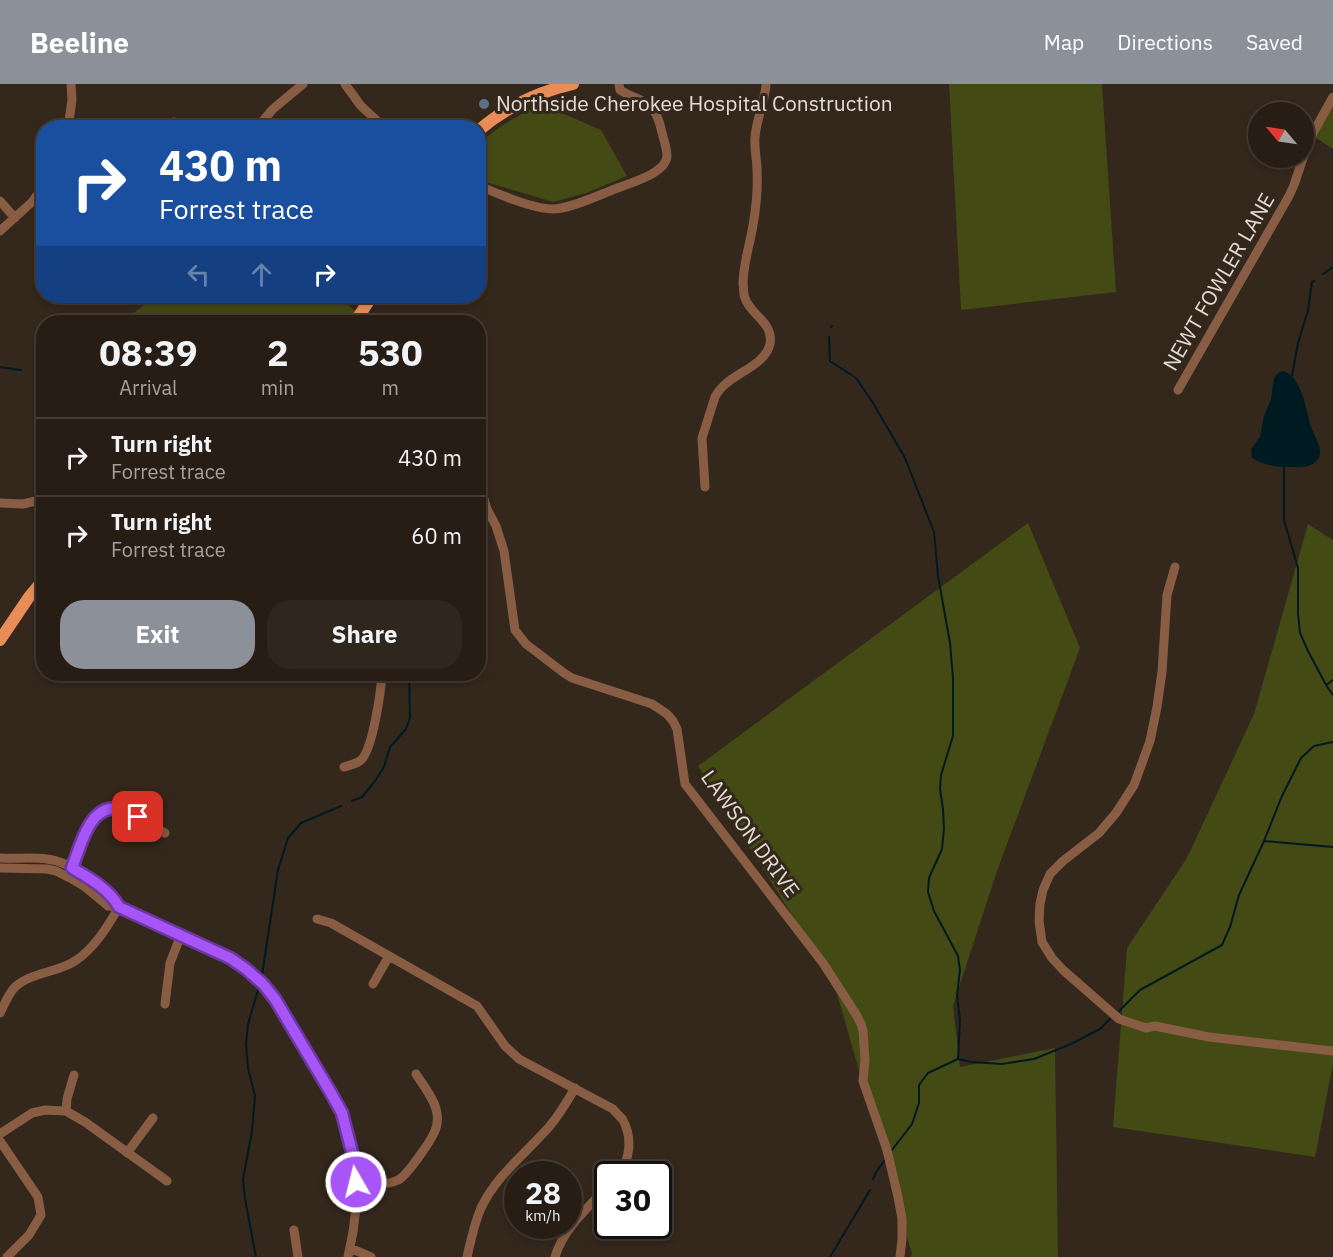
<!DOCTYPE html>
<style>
:root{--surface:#271d15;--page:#2f261e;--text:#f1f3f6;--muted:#a4a2a0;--line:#433b34;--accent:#8c9099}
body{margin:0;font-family:"IBM Plex Sans",sans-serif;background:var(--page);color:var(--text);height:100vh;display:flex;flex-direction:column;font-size:22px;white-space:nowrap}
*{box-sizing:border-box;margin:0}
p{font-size:20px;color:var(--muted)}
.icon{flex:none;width:33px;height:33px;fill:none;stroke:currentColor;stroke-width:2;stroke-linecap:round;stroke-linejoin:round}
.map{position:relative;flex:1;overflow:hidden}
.sheet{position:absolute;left:36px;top:231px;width:450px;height:366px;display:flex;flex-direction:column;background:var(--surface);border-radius:24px;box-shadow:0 3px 9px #0003,0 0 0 2px var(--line)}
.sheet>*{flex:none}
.top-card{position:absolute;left:36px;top:36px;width:450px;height:183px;border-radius:24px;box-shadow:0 3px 9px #0003,0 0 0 2px var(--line);background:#1a4fa0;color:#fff;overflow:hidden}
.needle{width:39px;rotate:299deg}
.buttons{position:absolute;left:1248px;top:18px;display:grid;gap:12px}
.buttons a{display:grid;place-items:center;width:66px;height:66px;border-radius:50%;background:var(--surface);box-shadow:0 3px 9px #0003,0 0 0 2px var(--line);font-size:30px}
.speed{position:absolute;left:504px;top:1077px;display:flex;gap:12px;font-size:30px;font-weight:700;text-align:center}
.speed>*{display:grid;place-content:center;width:78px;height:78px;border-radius:50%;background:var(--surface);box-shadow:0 3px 9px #0003,0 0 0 2px var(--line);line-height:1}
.speed small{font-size:15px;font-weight:400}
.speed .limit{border:3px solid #111;border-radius:9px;background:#fff;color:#111}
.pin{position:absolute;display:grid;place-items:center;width:51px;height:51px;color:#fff;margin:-26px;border-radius:12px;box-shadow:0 3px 9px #0006}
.me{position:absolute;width:66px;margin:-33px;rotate:352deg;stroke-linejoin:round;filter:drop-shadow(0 0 4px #0008)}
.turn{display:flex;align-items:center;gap:21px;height:126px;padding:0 24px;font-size:27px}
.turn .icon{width:78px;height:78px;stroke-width:2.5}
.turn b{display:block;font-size:42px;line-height:51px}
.lanes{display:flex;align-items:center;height:57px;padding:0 24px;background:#0003;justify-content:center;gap:30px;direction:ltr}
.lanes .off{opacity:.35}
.eta{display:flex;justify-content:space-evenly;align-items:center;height:102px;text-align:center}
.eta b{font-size:36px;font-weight:800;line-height:42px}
.button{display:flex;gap:12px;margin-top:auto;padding:12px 24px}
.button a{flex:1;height:69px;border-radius:24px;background:var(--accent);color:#fff;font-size:24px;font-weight:800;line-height:69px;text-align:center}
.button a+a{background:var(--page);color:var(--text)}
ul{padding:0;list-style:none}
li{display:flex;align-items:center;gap:18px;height:78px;padding:0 24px;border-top:2px solid var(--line)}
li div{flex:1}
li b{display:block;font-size:22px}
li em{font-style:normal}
header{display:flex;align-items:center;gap:36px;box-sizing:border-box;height:84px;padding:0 30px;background:var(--accent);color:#fff}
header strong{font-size:28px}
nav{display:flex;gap:33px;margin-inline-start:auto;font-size:21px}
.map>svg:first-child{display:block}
.green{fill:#434a14}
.water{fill:#001a22}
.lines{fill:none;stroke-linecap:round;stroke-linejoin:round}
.stream{stroke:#001a22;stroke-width:2}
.minor{stroke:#895d44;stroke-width:9}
.major{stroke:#e98d58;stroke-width:12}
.route-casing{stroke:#6d37a1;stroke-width:15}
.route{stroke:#a855f7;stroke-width:10}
.service-dot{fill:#5c6f8a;stroke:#34271c;stroke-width:2}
.labels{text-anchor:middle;stroke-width:6;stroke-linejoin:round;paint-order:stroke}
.poi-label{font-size:21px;fill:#e5dcd5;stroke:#34271c;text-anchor:start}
.street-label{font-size:21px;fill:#e5dcd5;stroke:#34271c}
</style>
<header>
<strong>Beeline</strong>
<nav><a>Map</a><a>Directions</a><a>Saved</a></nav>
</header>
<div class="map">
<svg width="1333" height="1173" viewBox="0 0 1333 1173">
<rect width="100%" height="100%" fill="#34271c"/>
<!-- green -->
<path class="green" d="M 949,0 L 1102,0 L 1116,208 L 961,226 Z
M 1333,8 L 1333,65 L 1310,50 Z
M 541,20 L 601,46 L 627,92 L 586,109 L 553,118 L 479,96 L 479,59 C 498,43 518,31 541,20 Z
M 155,212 L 335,212 L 360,230 L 356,238 L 123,238 Z
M 1028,439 L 1080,564 L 997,787 L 953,922 L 960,983 L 1055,964 L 1058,1173 L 911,1173 L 912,1170 L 833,896 L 698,682 Z
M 1308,440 L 1333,456 L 1333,980 L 1315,1073 L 1113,1043 L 1127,864 L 1187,774 L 1254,630 Z"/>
<!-- water -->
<path class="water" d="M 1283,287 C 1302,292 1306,327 1311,343 C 1314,351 1319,358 1320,366 C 1321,382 1304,384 1293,383 C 1278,383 1265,382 1252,374 L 1251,365 L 1260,353 L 1264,332 L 1271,315 L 1274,294 L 1278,289 Z"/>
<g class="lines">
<!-- stream -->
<path class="stream" d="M 1323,190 L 1333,183
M 831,243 L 832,242
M 829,253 L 830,277 L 856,294 L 873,319 L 905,374 L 934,448 L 938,492 L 950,559 L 953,594 L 953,652 L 941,691 L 940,705 L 943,725 L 944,745 L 942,765 L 929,794 L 928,808 L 934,827 L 958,872 L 960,886 L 957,911 L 960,936 L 958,975
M 0,283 L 21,286
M 1292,292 L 1298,259 L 1308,226 L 1312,198 L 1314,197
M 1284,383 L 1284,436 L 1298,484 L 1298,529 L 1300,549 L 1308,567 L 1326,601 L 1333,611
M 1326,601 L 1333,596
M 352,717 L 362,713 L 375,697 L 384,683 L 390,663 L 406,645 L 410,634 L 409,590
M 1264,757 L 1333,763
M 262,891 L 278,786 L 288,754 L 301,739 L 341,722
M 1119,927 L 1140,906 L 1222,861 L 1230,843 L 1239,811 L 1264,757 L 1282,712 L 1301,674 L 1314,662 L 1333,658
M 892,1066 L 912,1040 L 919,1019 L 919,1001 L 928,989 L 958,975 L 971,978 L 1002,980 L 1034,975 L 1071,960 L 1100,945 L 1110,935
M 873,1095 L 876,1088 L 884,1077
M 256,1173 L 245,1115 L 243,1095 L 252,1047 L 255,1012 L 248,984 L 246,961 L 248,940 L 259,903
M 830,1173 L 870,1106"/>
<!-- minor -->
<path class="minor" d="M 345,0 L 361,22 L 385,44
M 174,38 L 180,44
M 68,44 L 72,16 L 71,0
M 257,44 L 273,25 L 303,0
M 1304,72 L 1313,49 L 1333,13
M 478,101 C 497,110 534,125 553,125 C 570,125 599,111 615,105 C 629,99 666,90 667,72 C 667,65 664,56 662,49 C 660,38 657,28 649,21 C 640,14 629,12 620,6 L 619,0
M 0,117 L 15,134
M 0,147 L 32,118 L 44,102
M 1178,306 L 1289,112 L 1294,101 L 1303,74
M 478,385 L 481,405 L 487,425 L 496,442 L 504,467 L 515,546 L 526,560 L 564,589 L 572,594 L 652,620 L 667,630 L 673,637 L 677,645 L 685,700 L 823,879 L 857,932 L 861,940 L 863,947 L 865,976 L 863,997 L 887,1066 L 898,1113 L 902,1135 L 902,1155 L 900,1173
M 705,403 L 702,354 L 715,313 C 727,289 764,285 770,260 C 774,238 750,231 745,214 C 743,210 744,204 743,200 C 743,180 750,161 753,141 C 756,124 758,104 757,86 C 757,75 754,65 755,54 C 756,35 765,19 766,0
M 0,419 L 23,420 L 44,415
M 1175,483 L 1167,511 L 1162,588 L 1157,623 L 1150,657 L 1134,701 L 1116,729 L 1099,749 L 1063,777 L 1050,790 L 1043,806 L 1040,820 L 1039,837 L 1042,858 L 1052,874 L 1063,886 L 1119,935 L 1146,944 L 1155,942 L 1209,953 L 1333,967
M 344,683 C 349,681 357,680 361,676 C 373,665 381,606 382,590
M 0,774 C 15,775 32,773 47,775 C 71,778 107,803 119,823
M 0,784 L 47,785 L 56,787 L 72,795 L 84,802 L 108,822 L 119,823 L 230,874 L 246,885 L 263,900 L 275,915 L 309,971 L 342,1029 L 355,1080 L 356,1101 L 356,1123 L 353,1148 L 348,1173
M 68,792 C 80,767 87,710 129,727 C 141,732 154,743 165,749
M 317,835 L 331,839 L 477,922 L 505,962 L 519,975 L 613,1025 C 616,1029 620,1032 623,1036 C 632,1053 631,1076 618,1090
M 373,900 L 389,872
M 165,920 L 170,879 L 181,851
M 0,929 C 4,921 8,911 14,904 C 30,888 57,889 75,877 C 95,864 107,843 119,823
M 66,1027 L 67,1015 L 74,991
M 0,1050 L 32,1029 L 45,1026 L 66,1027 L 85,1038 L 167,1097
M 0,1057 L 38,1113 L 41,1131 L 29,1151 L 7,1173
M 127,1069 L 153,1034
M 356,1098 C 370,1100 385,1102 398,1096 C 406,1093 430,1058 434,1049 C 437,1043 438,1036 437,1030 C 436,1017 423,1001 416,990
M 294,1146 L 298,1173
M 350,1164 L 371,1173
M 467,1173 C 471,1156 474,1140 481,1124 C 496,1092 526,1069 549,1043 C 559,1031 567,1018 575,1004
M 555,1173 C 563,1145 588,1124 608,1102"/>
<!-- major -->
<path class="major" d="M 478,47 C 507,22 537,8 573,0
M 355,238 L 372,212
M 0,556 L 29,513 L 44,495"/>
</g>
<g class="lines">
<defs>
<path id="route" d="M 138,733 C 94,705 84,752 72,784 C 89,794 109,805 119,823 L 230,874 L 246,885 L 263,900 L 275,915 L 331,1009 L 342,1029 L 355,1080 L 356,1098"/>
</defs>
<!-- route casing -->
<use href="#route" class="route-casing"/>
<!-- route -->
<use href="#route" class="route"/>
</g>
<!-- markers -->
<circle class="service-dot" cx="484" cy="20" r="6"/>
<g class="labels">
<!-- poi labels -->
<g class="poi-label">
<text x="496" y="27">Northside Cherokee Hospital Construction</text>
</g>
<!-- street labels -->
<g class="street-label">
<text transform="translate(1219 198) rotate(-60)" y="7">NEWT FOWLER LANE</text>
<text transform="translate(750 750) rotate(54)" y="7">LAWSON DRIVE</text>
</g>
</g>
</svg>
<div class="buttons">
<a><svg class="needle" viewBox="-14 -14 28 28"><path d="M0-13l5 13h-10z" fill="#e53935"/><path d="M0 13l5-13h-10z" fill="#a4a2a0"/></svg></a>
</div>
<div class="speed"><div>28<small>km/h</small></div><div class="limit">30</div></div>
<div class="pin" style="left:138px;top:733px;background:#d93025"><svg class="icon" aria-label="arrive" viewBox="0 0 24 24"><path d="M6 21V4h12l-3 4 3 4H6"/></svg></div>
<svg class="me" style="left:356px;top:1098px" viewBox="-20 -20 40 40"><circle r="17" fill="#a855f7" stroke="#fff" stroke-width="3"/><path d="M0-11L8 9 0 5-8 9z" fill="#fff"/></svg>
<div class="top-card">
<div class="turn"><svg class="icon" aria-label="right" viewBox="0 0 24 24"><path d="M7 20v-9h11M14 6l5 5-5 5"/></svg><div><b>430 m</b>Forrest trace</div></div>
<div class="lanes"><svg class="icon off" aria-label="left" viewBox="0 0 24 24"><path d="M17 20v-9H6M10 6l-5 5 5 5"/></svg><svg class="icon off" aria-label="ahead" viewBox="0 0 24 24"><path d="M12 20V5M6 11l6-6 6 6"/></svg><svg class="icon" aria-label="right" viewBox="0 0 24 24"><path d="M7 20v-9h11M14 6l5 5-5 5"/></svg></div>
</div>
<section class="sheet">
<div class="eta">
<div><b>08:39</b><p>Arrival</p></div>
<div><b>2</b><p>min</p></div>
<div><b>530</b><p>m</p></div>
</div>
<ul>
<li><svg class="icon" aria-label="right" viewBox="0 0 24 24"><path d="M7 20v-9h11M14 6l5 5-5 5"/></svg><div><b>Turn right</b><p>Forrest trace</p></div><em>430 m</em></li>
<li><svg class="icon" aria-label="right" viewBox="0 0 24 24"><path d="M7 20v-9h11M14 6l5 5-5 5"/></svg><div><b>Turn right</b><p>Forrest trace</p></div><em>60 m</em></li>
</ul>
<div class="button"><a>Exit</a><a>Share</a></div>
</section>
</div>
